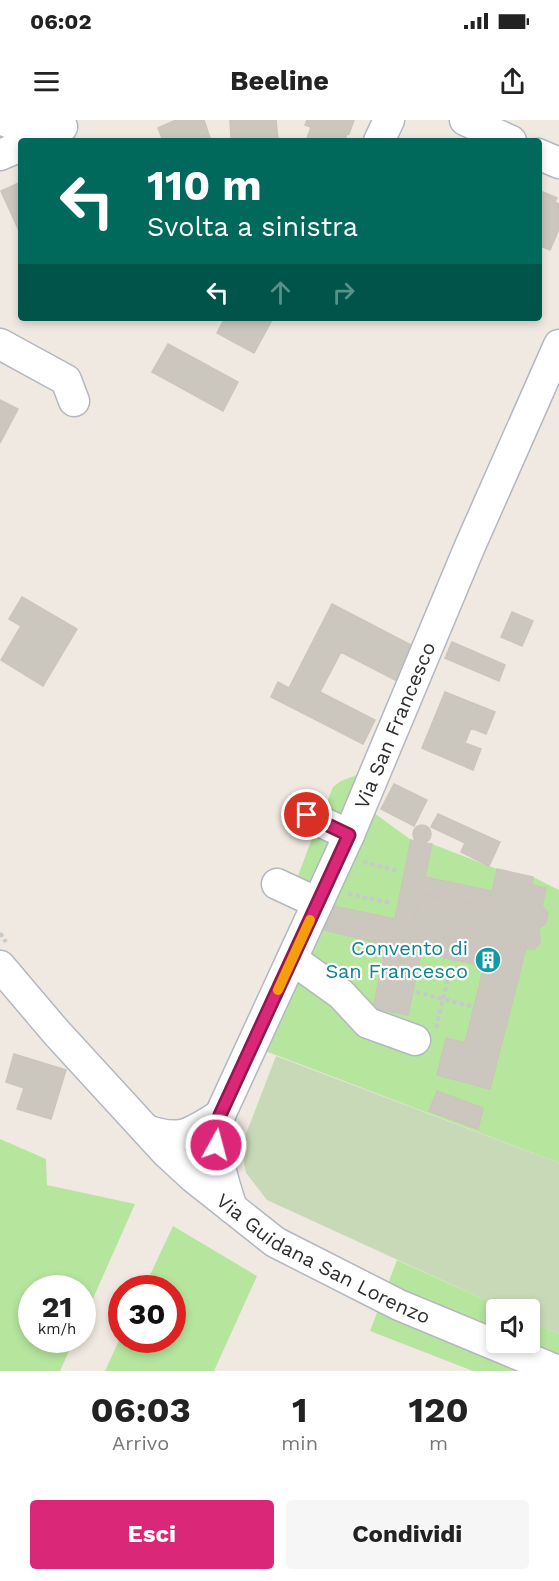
<!DOCTYPE html>
<html lang="it">
<style>
:root{--surface:#fff;--page:#f6f6f6;--text:#222;--muted:#767676;--accent:#db2777}
body{margin:0;font-family:"Work Sans",sans-serif;background:var(--page);color:var(--text);height:100vh;display:flex;flex-direction:column;font-size:22px;white-space:nowrap}
*{box-sizing:border-box;margin:0}
p{font-size:20px;color:var(--muted)}
.icon{flex:none;width:33px;height:33px;fill:none;stroke:currentColor;stroke-width:2;stroke-linecap:round;stroke-linejoin:round}
.map{position:relative;height:1251px;overflow:hidden}
.details{display:flex;flex-direction:column;background:var(--surface);flex:1}
.details>*{flex:none}
.banner{position:absolute;left:18px;top:18px;width:524px;height:183px;border-radius:6px;box-shadow:0 3px 9px #0003;background:#00695c;color:#fff;overflow:hidden}
.buttons{position:absolute;left:486px;top:1179px;display:grid;gap:12px}
.buttons a{display:grid;place-items:center;width:54px;height:54px;border-radius:6px;background:var(--surface);box-shadow:0 3px 9px #0003;font-size:30px}
.speed{position:absolute;left:18px;top:1155px;display:flex;gap:12px;font-size:30px;font-weight:700;text-align:center}
.speed>*{display:grid;place-content:center;width:78px;height:78px;border-radius:50%;background:var(--surface);box-shadow:0 3px 9px #0003;line-height:1}
.speed small{font-size:15px;font-weight:400}
.speed .limit{border:9px solid #d22;background:#fff;color:#111}
.pin{position:absolute;display:grid;place-items:center;width:51px;height:51px;color:#fff;margin:-26px;border:3px solid #fff;border-radius:50%;box-shadow:0 2px 6px #0007}
.me{position:absolute;width:66px;margin:-33px;rotate:7deg;stroke-linejoin:round;filter:drop-shadow(0 0 4px #0008)}
.turn{display:flex;align-items:center;gap:21px;height:126px;padding:0 30px;font-size:27px}
.turn .icon{width:78px;height:78px;stroke-width:2.5}
.turn b{display:block;font-size:42px;line-height:51px}
.lanes{display:flex;align-items:center;height:57px;padding:0 30px;background:#0003;justify-content:center;gap:30px;direction:ltr}
.lanes .off{opacity:.35}
.eta{display:flex;justify-content:space-evenly;align-items:center;height:102px;text-align:center}
.eta b{font-size:36px;font-weight:700;line-height:42px}
.primary-button{display:flex;gap:12px;margin-top:auto;padding:12px 30px}
.primary-button a{flex:1;height:69px;border-radius:6px;background:var(--accent);color:#fff;font-size:24px;font-weight:700;line-height:69px;text-align:center}
.primary-button a+a{background:var(--page);color:var(--text)}
.status{display:flex;justify-content:space-between;align-items:center;height:42px;padding:0 30px;background:var(--surface);direction:ltr}
.status svg{height:16px;fill:currentColor}
header{display:flex;justify-content:space-between;align-items:center;height:78px;padding:0 30px;background:var(--surface);font-size:27px;font-weight:700}
.map>svg:first-child{display:block}
.green{fill:#b6e59e}
.cemetery{fill:#c8d9b8}
.building{fill:#cbc7bf;stroke:#cbc5ba;stroke-width:1.5}
.lines{fill:none;stroke-linecap:round;stroke-linejoin:round}
.minor-casing{stroke:#b4b7c1;stroke-width:33}
.path{stroke:#c9c9c9;stroke-width:4;stroke-dasharray:4.5 3;stroke-linecap:butt}
.minor{stroke:#fff;stroke-width:30}
.route-casing{stroke:#8e194d;stroke-width:15}
.route{stroke:#db2777;stroke-width:10}
.slow{stroke:#f59e0b;stroke-width:10}
.labels{text-anchor:middle;stroke-width:4.5;stroke-linejoin:round;paint-order:stroke}
.street-label{font-size:20px;fill:#2e2e2e;stroke:#fff}
.culture-label{font-size:20px;fill:#0d838f;stroke:#fff;text-anchor:end}
</style>
<div class="status"><b>06:02</b><svg viewBox="0 0 49 12"><path d="M0 12V9h3v3zM5 12V6h3v6zM10 12V3h3v9zM15 12V0h3v12zM26 1h20v11H26zM47 4h2v5h-2z"/></svg></div>
<header><svg class="icon" aria-label="menu" viewBox="0 0 24 24"><path d="M4 6h16M4 12h16M4 18h16"/></svg>Beeline<svg class="icon" aria-label="share" viewBox="0 0 24 24"><path d="M12 15V3M7 8l5-5 5 5M5 13v7h14v-7"/></svg></header>
<div class="map">
<svg width="559" height="1251" viewBox="0 0 559 1251">
<rect width="100%" height="100%" fill="#efe9e1"/>
<!-- green -->
<path class="green" d="M 370,650 L 345,704 L 322,694 L 333,667 L 341,661 Z
M 362,684 L 411,720 L 432,724 L 497,749 L 533,757 L 559,770 L 559,1043 L 252,926 Z
M 321,713 L 331,718 L 315,768 L 296,761 L 313,716 Z
M 0,1019 L 46,1039 L 47,1065 L 135,1084 L 83,1201 L 82,1168 L 32,1168 L 32,1220 L 74,1220 L 60,1251 L 0,1251 Z
M 173,1106 L 257,1156 L 214,1251 L 105,1251 L 121,1216 L 122,1220 L 172,1220 L 172,1168 L 144,1168 Z
M 397,1140 L 505,1189 L 496,1190 L 496,1222 L 530,1222 L 530,1201 L 559,1214 L 559,1251 L 473,1251 L 370,1211 Z"/>
<!-- cemetery -->
<path class="cemetery" d="M 276,936 L 559,1043 L 559,1214 L 530,1201 L 530,1190 L 505,1189 L 267,1080 L 246,1053 L 241,1027 Z"/>
<!-- building -->
<path class="building" d="M 176,0 L 204,0 L 211,21 L 163,21 L 158,8 Z
M 230,0 L 276,0 L 278,20 L 242,21 L 242,17 L 231,18 Z
M 307,0 L 354,0 L 349,14 L 347,13 L 345,21 L 306,21 L 311,7 L 305,5 Z
M 21,62 L 21,115 L 1,71 Z
M 538,70 L 557,78 L 555,82 L 559,84 L 559,109 L 550,130 L 538,125 Z
M 225,198 L 273,198 L 254,233 L 217,213 Z
M 168,224 L 238,262 L 223,291 L 152,252 Z
M 0,280 L 18,289 L 0,323 Z
M 22,477 L 77,509 L 43,566 L 1,540 L 21,506 L 9,499 Z
M 332,484 L 415,527 L 399,562 L 341,532 L 320,572 L 375,600 L 363,624 L 271,577 L 278,562 L 289,568 Z
M 512,492 L 533,501 L 522,526 L 501,517 Z
M 452,522 L 505,545 L 499,561 L 445,538 Z
M 445,572 L 495,592 L 486,614 L 471,608 L 465,623 L 481,629 L 473,650 L 422,628 Z
M 394,664 L 427,680 L 414,706 L 381,689 Z
M 438,694 L 500,722 L 489,746 L 461,732 L 465,723 L 431,707 Z
M413 714a9 9 0 1 1 18 0a9 9 0 1 1-18 0Z
M 411,720 L 432,724 L 425,757 L 492,771 L 489,788 L 420,773 L 412,810 L 493,828 L 526,828 L 490,969 L 437,955 L 446,918 L 465,923 L 484,846 L 421,833 L 408,895 L 373,888 L 386,825 L 321,809 L 329,785 L 395,799 Z
M 497,749 L 533,757 L 532,765 L 546,768 L 542,786 L 548,793 L 546,803 L 539,808 L 540,823 L 534,829 L 493,828 L 412,810 L 420,773 L 489,788 Z
M 14,934 L 66,950 L 51,999 L 17,989 L 24,968 L 6,962 Z
M 437,971 L 483,988 L 478,1009 L 429,991 Z"/>
<g class="lines">
<defs>
<g id="minor">
<path d="M 2,0 L 30,10 L 62,7"/>
<path d="M 465,0 L 511,21"/>
<path d="M 379,21 L 389,0"/>
<path d="M 538,34 L 559,43"/>
<path d="M 0,35 L 21,26"/>
<path d="M 0,224 L 66,260 L 74,281"/>
<path d="M 307,695 L 349,715"/>
<path d="M 277,764 L 318,783"/>
<path d="M 292,839 L 341,874 L 368,903 L 415,920"/>
<path id="s1" d="M 0,846 L 56,912 L 167,1033 L 193,1057 L 275,1122 L 399,1185 L 558,1251"/>
<path d="M 146,1010 C 181,1022 190,1014 220,995"/>
<path id="s2" d="M 232,1088 C 220,1052 214,1033 220,995 L 349,715 L 470,426 L 559,225"/>
</g>
</defs>
<!-- minor casing -->
<use href="#minor" class="minor-casing"/>
<!-- path -->
<path class="path" d="M 363,742 L 398,751
M 348,774 L 391,783
M 0,813 L 6,822
M 416,872 L 474,887
M 436,908 L 452,842"/>
<!-- minor -->
<use href="#minor" class="minor"/>
</g>
<g class="lines">
<defs>
<path id="route" d="M 216,1025 L 220,995 L 349,715 L 307,695"/>
</defs>
<!-- route casing -->
<use href="#route" class="route-casing"/>
<!-- route -->
<use href="#route" class="route"/>
<!-- slow -->
<path class="slow" d="M 278,870 L 310,800"/>
</g>
<!-- icons -->
<defs>
<symbol id="building-disc" viewBox="-11 -11 22 22"><circle r="9.5" fill="#0f9aa8" stroke="#fff"/><path d="M-4-6H4V6H1V3H-1V6H-4ZM-2.5-4.3h1.7v1.8h-1.7ZM.8-4.3h1.7v1.8H.8ZM-2.5-1h1.7V.8h-1.7ZM.8-1h1.7V.8H.8Z" fill="#fff"/></symbol>
</defs>
<g fill-rule="evenodd">
<use href="#building-disc" x="473" y="825" width="30" height="30"/>
</g>
<g class="labels">
<!-- street labels -->
<g class="street-label">
<text dy="7" stroke="none"><textPath href="#s2" startOffset="522">Via San Francesco</textPath></text>
<text dy="7" stroke="none"><textPath href="#s1" startOffset="441">Via Guidana San Lorenzo</textPath></text>
</g>
<!-- culture labels -->
<g class="culture-label">
<text x="468" y="835">Convento di<tspan x="468" dy="23">San Francesco</tspan></text>
</g>
</g>
</svg>
<div class="buttons">
<a><svg class="icon" aria-label="sound" viewBox="0 0 24 24"><path d="M4 9h4l5-4v14l-5-4H4zM17 9q2 3 0 6"/></svg></a>
</div>
<div class="speed"><div>21<small>km/h</small></div><div class="limit">30</div></div>
<div class="pin" style="left:307px;top:695px;background:#d93025"><svg class="icon" aria-label="arrive" viewBox="0 0 24 24"><path d="M6 21V4h12l-3 4 3 4H6"/></svg></div>
<svg class="me" style="left:216px;top:1025px" viewBox="-20 -20 40 40"><circle r="17" fill="#db2777" stroke="#fff" stroke-width="3"/><path d="M0-11L8 9 0 5-8 9z" fill="#fff"/></svg>
<div class="banner">
<div class="turn"><svg class="icon" aria-label="left" viewBox="0 0 24 24"><path d="M17 20v-9H6M10 6l-5 5 5 5"/></svg><div><b>110 m</b>Svolta a sinistra</div></div>
<div class="lanes"><svg class="icon" aria-label="left" viewBox="0 0 24 24"><path d="M17 20v-9H6M10 6l-5 5 5 5"/></svg><svg class="icon off" aria-label="ahead" viewBox="0 0 24 24"><path d="M12 20V5M6 11l6-6 6 6"/></svg><svg class="icon off" aria-label="right" viewBox="0 0 24 24"><path d="M7 20v-9h11M14 6l5 5-5 5"/></svg></div>
</div>
</div>
<section class="details">
<div class="eta">
<div><b>06:03</b><p>Arrivo</p></div>
<div><b>1</b><p>min</p></div>
<div><b>120</b><p>m</p></div>
</div>
<div class="primary-button"><a>Esci</a><a>Condividi</a></div>
</section>
